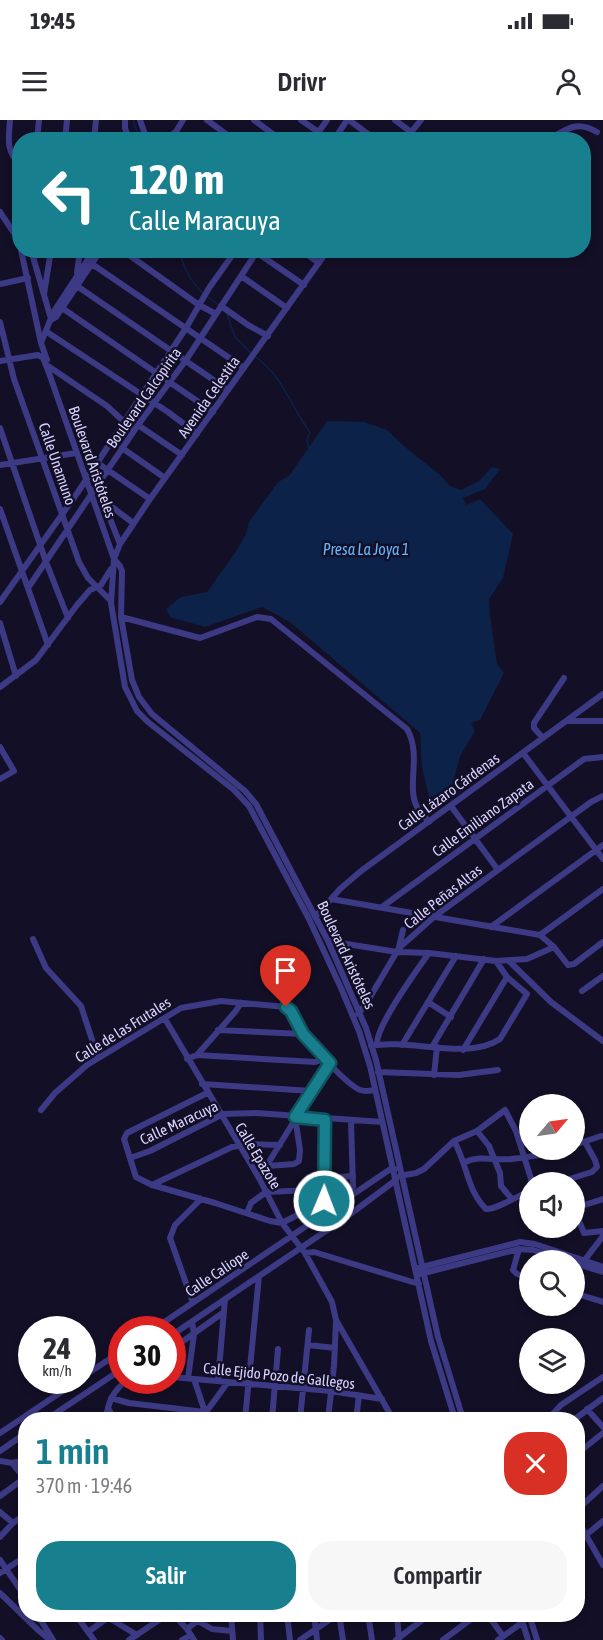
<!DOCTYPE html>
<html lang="es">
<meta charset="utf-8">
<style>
:root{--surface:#fff;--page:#f7f7f7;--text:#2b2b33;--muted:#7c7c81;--accent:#187f8f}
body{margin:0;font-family:"Asap Condensed",sans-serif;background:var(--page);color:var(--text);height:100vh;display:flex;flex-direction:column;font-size:22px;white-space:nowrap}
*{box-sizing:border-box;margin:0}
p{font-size:20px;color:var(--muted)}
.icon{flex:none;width:33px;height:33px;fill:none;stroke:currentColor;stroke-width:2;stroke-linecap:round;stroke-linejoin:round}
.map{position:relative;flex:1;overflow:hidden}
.details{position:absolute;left:18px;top:1292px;width:567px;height:210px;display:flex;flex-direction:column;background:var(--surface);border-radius:24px;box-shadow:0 3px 9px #0003}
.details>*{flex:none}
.top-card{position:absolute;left:12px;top:12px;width:579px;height:126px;border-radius:24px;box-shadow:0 3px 9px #0003;background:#187f8f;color:#fff;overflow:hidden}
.needle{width:39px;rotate:61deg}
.buttons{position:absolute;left:519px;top:974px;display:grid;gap:12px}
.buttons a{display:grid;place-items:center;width:66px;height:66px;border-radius:50%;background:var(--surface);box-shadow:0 3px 9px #0003;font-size:30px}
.speed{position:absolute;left:18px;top:1196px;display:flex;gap:12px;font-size:30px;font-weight:700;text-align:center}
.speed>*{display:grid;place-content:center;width:78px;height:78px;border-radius:50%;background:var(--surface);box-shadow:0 3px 9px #0003;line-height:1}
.speed small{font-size:15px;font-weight:400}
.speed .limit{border:9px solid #d22;background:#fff;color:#111}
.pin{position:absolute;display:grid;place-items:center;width:51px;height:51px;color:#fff;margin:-62px -26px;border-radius:50% 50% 50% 0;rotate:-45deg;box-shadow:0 0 6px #0007}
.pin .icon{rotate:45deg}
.me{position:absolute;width:66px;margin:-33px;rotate:1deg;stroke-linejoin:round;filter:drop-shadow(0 0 4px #0008)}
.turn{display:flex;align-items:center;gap:21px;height:126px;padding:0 18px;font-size:27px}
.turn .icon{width:78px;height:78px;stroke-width:2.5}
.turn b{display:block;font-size:42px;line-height:51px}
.round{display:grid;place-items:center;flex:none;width:63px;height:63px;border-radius:24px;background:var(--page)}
.headline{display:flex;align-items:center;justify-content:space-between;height:102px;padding:0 18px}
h1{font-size:36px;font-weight:600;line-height:45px;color:var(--accent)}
.button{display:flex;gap:12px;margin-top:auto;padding:12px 18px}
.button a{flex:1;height:69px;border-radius:24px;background:var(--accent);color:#fff;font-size:24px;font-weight:600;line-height:69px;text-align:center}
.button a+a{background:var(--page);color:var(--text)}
.status{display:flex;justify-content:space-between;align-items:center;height:42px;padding:0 30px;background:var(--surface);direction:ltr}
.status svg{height:16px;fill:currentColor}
header{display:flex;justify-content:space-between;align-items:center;height:78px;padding:0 18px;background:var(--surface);font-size:27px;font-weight:600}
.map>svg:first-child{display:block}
.water{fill:#0c2248}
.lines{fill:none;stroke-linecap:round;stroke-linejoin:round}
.stream{stroke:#0c2248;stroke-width:1.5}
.minor{stroke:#3d3a85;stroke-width:6}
.route-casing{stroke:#10535d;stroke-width:15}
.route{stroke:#187f8f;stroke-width:10}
.labels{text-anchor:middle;stroke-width:5;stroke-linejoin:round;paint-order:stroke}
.street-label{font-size:15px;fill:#d9d4ff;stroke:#130f26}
.water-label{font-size:16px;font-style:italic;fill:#62b6ff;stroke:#130f26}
</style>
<div class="status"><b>19:45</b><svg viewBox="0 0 49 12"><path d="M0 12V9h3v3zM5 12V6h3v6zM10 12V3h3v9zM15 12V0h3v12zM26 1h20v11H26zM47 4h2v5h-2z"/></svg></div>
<header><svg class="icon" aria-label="menu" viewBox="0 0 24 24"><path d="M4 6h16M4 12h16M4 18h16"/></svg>Drivr<svg class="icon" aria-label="person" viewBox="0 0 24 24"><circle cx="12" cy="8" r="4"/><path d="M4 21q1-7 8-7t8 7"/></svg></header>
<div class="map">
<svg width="603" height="1520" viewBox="0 0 603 1520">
<rect width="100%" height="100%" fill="#130f26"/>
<!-- water -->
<path class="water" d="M 327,301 L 364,302 L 387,310 L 404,326 L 440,355 L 450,366 L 461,370 L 479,361 L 492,347 L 500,349 L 485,369 L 463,378 L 466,385 L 480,379 L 513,414 L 503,458 L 489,479 L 490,496 L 497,544 L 504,553 L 480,600 L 471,603 L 475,611 L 460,636 L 451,671 L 437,683 L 430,681 L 422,648 L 420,613 L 290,502 L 262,487 L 205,507 L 170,497 L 166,489 L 181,477 L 207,472 L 237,430 L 246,414 L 249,402 L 278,362 L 289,356 Z"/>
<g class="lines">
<!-- stream -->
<path class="stream" d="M 133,0 L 140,20
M 179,130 C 184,148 190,161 203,173
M 207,176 L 220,186
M 227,194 L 235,217 L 252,234
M 256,237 C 275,252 280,262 292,283 C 297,293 304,303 310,313 L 307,318 L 309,330"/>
<!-- minor -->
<path class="minor" d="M 10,0 C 9,15 5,33 20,43
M 125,0 L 125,8 L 129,20
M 140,0 L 147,20
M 207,0 L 234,20
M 254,0 L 281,20
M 301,0 L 330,20
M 349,0 L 376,20
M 395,0 L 411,12
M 174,13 L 184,20
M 37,20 L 39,0
M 65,20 L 67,0
M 94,20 L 96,0
M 171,20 L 183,0
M 313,20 L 327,0
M 334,20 L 347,0
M 405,20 L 421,0
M 548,20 C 567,9 576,0 597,12
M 0,92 L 14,113 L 20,125
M 21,130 L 41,223
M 31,130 L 51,199
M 122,130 L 199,185 L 216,194
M 301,130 L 319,143
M 256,132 L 304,165
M 92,144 L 244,248
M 77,153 L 80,130
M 241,156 L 287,188
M 0,164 L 28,158
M 77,166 L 228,270
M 44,174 L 51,130
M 221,186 L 248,205 L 268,216
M 62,188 L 213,292
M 51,200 L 56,197 L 101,130
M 0,202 L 14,259 L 79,442 L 88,458 L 110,480
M 47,212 L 168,292 L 197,314
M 38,235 L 43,238 L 49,253 L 114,439 L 111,483 L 125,567 L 137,591 L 148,602 L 234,670 L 249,686 L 309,799 L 341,868 L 359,911 L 370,946 L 431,1221 L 455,1299
M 47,240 L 41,223 L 53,193 L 94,130
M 0,241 L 38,235
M 48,246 L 107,286 L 134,311
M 138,305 L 182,335
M 0,308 L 46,442 L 68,498
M 122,328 L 165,358
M 96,342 L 150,379
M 0,345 L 76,333
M 97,366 L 120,424
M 103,380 L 133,403
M 0,389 L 48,525
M 114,439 L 120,446 L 122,451 L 121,497 L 132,560 L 139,577 L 152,594 L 245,671 L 256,684 L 328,821 L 366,908 L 376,940 L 438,1217 L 463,1299
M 114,439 L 120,424 L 150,379 L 328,130
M 28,468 L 138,305 L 186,240 L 258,130
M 0,482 L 78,372 L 186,208 L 209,168 L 236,130
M 121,497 L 200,518 L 257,497 L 271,499 L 407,609 C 422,635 406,666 417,687 C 420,692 425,697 429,702
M 0,503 L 16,556
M 0,567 L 36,540 L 77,485 L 90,470 L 101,465 L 111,449
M 567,601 L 603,601
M 543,618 L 534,608 L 534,603 L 564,558
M 0,627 L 14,651 L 0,659
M 523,633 L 603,739
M 451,686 L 498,750
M 331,779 L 540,815 L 554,827 L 568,845 L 574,844 L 603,822
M 382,787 L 584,639 L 603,637
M 315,797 L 340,769 L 361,751 L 603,574
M 491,807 L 603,725
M 540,815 L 603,769
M 33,819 L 46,848 L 81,886 L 98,938
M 328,821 L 397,832 L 429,833 L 496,841 L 507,857 L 527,874 L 500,919 C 467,941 409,918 371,926
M 399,827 L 403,810
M 496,841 L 527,839 L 554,827
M 509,841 L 551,882 L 603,921
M 582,871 L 603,856
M 428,882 L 451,897
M 358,894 L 366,884 L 399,828 L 435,796 L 591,682 L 603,676
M 165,899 L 259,1058 L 282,1103 L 305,1133 L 332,1182 L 336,1200 L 393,1299
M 218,910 L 303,914
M 377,924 C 376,906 417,850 429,833
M 402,925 L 456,836
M 432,927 L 484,839
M 463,930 L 507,857
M 197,935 L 235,892 L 241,883
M 187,939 L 197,935 L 315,942 L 325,939
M 378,952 L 459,955 L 498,950
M 434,955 L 437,927
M 202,964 L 311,971
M 207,973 L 127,1013 L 124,1019 L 136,1057 L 152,1065 L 215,1083 L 270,1101 L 282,1103 L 324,1081
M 41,990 L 55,973 L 87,945 L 181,888 L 221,881 L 286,887 C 295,893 297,905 303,914 C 314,928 346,964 360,970 C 366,972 369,971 374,970
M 477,1011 L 489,1026 L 500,1053 L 501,1066 L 511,1078
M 454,1021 C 467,1043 467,1071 486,1089 C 496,1090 517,1076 530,1071
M 574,1025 L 601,1016
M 130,1038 L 150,1031 L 223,994 L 256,993 L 382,1002
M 465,1042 C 480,1035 496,1041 512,1039 C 529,1037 547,1035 563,1029
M 268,1046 L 294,1044 L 299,1041 L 300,1030 L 295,997
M 400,1056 L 416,1053 L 424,1049 L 454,1021 L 477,1011 L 505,990 L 516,1011 L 532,1062
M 259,1058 L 330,943
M 325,1058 L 353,1056
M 560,1062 L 592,1052 L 597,1047 L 595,1040 L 585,1022
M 152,1065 L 232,1027 L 247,1024 L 280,1025
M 603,1079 L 578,1087 L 575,1091 L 584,1113 L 603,1111
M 247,1093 L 251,1083 L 266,1072 L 313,1070 L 334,1074 L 346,1071 L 353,1067 L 351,1001
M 324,1095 L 325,1000
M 519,1129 L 513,1150 L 517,1154 L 530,1158
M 305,1133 L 314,1132 L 419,1164
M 584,1141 L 603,1116
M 574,1143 L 603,1152
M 418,1148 L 520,1122 L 535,1124 L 603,1147
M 420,1154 L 519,1129 L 533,1130 L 565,1140
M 574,1173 L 603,1182
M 193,1183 L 170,1118 L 175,1105 L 201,1079
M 154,1209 L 392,1048 L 395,1049
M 172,1215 L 345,1098 L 396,1060
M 308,1225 L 335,1228
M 172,1229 L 224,1192
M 82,1257 L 122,1231
M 172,1257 L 331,1271 L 382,1279
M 188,1258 L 194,1214 L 192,1202
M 218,1261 L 225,1179
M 111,1278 L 129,1283 L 205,1292 L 194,1259
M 108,1288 L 114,1299
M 587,1289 L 603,1307
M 47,1299 L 122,1249
M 106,1299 C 108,1282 113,1271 127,1260
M 201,1299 L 228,1262
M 245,1299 L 259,1156
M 272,1299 L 278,1229
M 300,1299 L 309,1210
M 328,1299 L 334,1246 L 336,1201
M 356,1299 L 359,1276
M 548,1299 L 561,1285 L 603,1257
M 575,1299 L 603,1278
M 0,1313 L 79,1260
M 0,1331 L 26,1313
M 578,1333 L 603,1313
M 0,1341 L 12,1343 L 26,1340
M 12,1343 L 24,1358
M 0,1376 L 26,1357
M 578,1389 L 603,1366
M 0,1392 L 13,1403
M 578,1401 L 603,1445
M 0,1417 L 13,1403 L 26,1394
M 578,1418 L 586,1415 L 603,1401
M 0,1440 L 26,1478
M 0,1453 L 26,1436
M 0,1473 L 38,1510 L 50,1520
M 37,1494 L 53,1520
M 75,1494 L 94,1520
M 173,1494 L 187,1509 L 194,1520
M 231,1494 L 233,1520
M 260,1494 L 261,1520
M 287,1494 L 290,1520
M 314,1494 L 317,1520
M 339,1494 L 343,1520
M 368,1494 L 372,1520
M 397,1494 L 399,1520
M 487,1494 L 503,1516
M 520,1494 L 528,1520
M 529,1494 L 537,1520
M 109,1498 L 137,1515
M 198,1501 L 212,1509 L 232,1511
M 187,1509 L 206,1494
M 88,1512 L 113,1494
M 0,1518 L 2,1520
M 129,1520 L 168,1494
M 182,1520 L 191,1515
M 300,1520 L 338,1494
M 396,1520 L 430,1494
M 443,1520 L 478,1494
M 498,1520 L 523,1502"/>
</g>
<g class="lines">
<defs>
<path id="route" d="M 286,887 L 291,891 L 303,914 L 330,943 L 295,997 L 325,1000 L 324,1081"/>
</defs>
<!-- route casing -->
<use href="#route" class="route-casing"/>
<!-- route -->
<use href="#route" class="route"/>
</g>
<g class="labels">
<!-- street labels -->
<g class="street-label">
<text transform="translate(209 277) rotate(-55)" y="5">Avenida Celestita</text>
<text transform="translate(144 278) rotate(-55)" y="5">Boulevard Calcopirita</text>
<text transform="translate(92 342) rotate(71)" y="5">Boulevard Aristóteles</text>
<text transform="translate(57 344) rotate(71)" y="5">Calle Unamuno</text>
<text transform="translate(449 672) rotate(-36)" y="5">Calle Lázaro Cárdenas</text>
<text transform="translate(483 698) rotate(-36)" y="5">Calle Emiliano Zapata</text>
<text transform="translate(443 777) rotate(-38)" y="5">Calle Peñas Altas</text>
<text transform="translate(346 835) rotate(65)" y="5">Boulevard Aristóteles</text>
<text transform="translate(123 910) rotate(-32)" y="5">Calle de las Frutales</text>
<text transform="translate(179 1003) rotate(-25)" y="5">Calle Maracuya</text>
<text transform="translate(258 1036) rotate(59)" y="5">Calle Epazote</text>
<text transform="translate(217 1153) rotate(-34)" y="5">Calle Caliope</text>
<text transform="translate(279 1256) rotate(6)" y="5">Calle Ejido Pozo de Gallegos</text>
</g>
<!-- water labels -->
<g class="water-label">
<text x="366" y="435">Presa La Joya 1</text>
</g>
</g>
</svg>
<div class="buttons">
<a><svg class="needle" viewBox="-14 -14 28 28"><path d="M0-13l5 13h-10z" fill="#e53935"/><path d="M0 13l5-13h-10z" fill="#7c7c81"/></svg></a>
<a><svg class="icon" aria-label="sound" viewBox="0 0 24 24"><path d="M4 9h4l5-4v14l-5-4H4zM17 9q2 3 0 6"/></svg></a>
<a><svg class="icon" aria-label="search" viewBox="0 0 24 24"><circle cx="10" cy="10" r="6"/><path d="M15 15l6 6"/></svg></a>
<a><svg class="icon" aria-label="layers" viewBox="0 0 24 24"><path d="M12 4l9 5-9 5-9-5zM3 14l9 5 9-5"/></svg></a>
</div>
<div class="speed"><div>24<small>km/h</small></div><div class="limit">30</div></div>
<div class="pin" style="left:286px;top:887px;background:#d93025"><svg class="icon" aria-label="arrive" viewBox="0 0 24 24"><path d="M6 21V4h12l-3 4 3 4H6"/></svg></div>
<svg class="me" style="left:324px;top:1081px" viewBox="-20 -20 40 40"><circle r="17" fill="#187f8f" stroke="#fff" stroke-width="3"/><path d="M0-11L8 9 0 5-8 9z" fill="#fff"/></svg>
<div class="top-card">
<div class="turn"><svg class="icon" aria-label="left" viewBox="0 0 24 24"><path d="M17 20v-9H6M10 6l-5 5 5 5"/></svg><div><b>120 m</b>Calle Maracuya</div></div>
</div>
<section class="details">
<div class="headline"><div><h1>1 min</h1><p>370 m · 19:46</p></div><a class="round" style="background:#d93025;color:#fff"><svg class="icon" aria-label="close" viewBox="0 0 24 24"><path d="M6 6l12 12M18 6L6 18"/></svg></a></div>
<div class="button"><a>Salir</a><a>Compartir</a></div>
</section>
</div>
